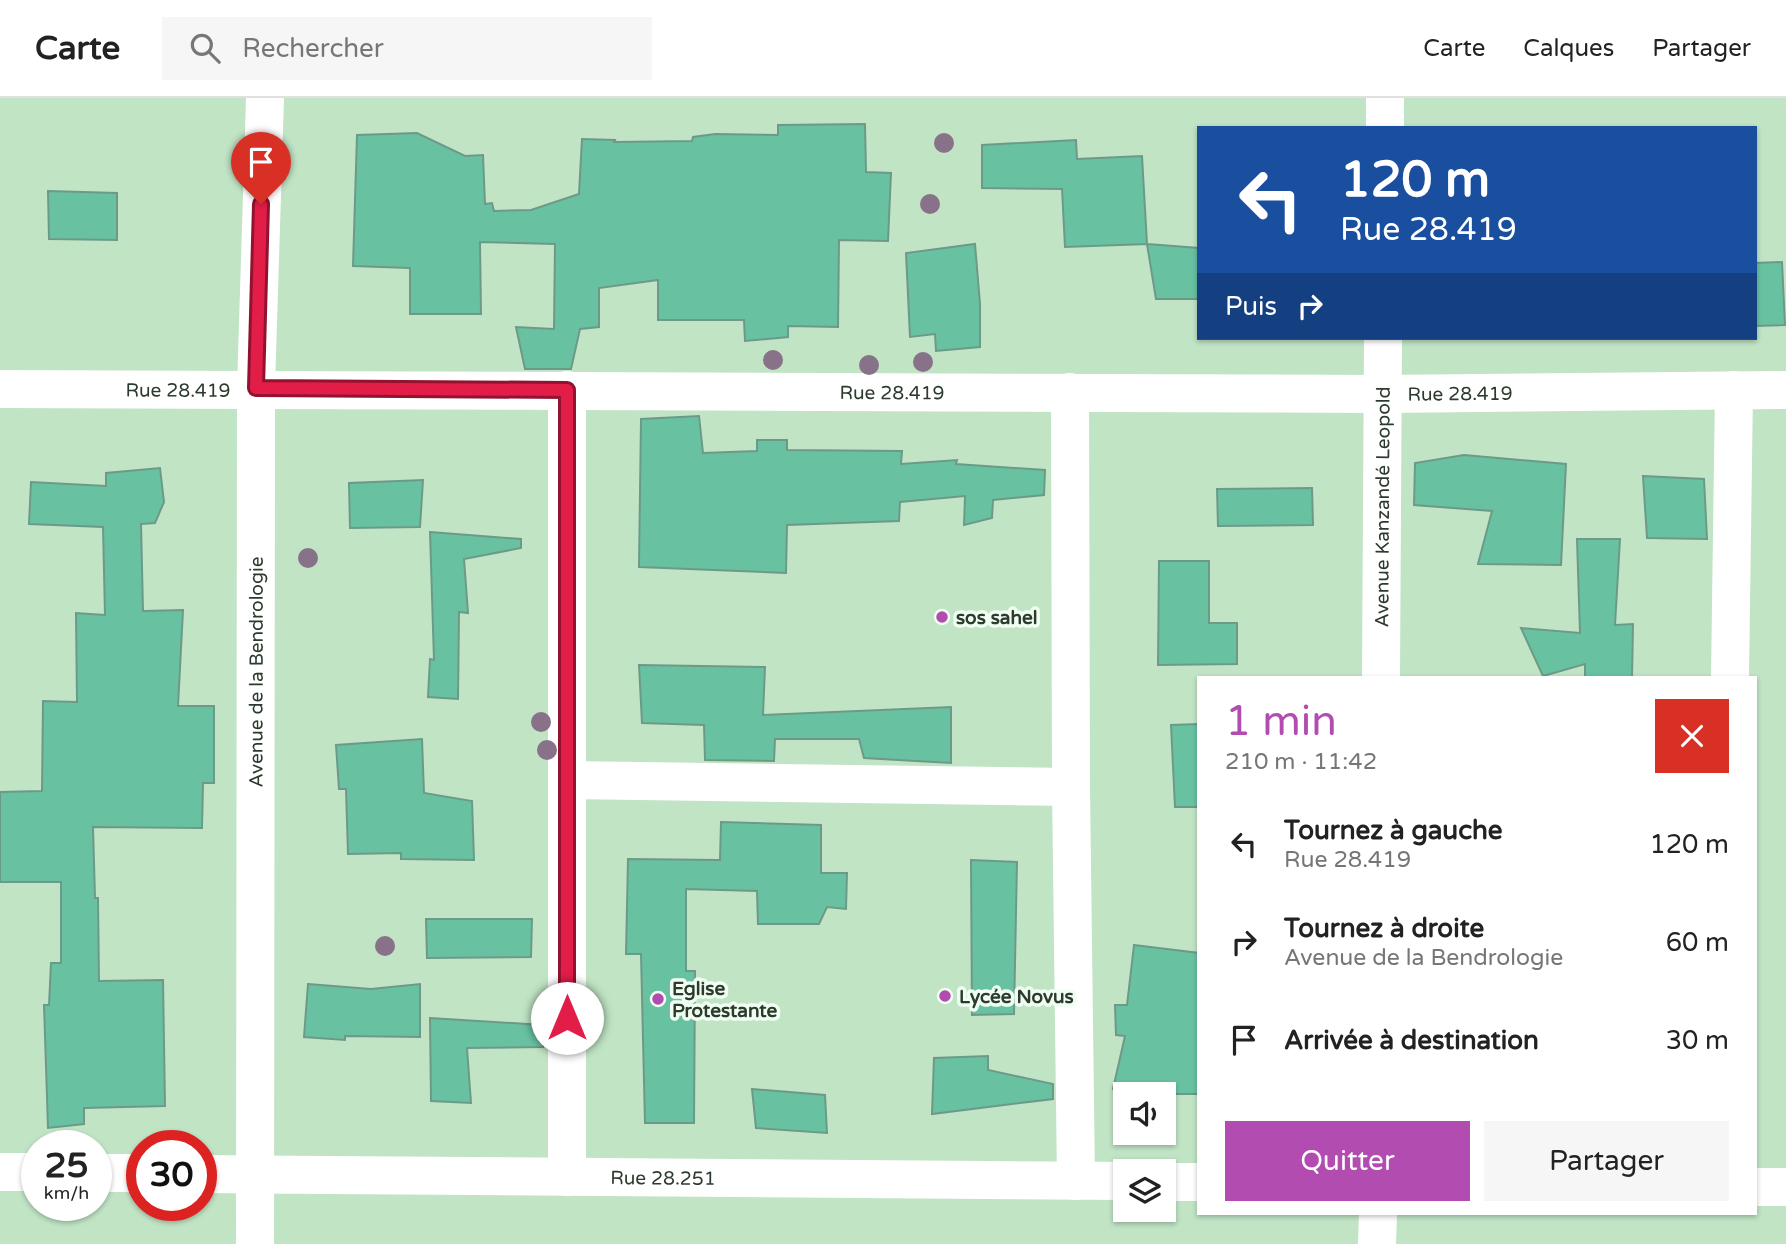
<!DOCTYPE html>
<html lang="fr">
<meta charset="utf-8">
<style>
:root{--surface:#fff;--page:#f6f6f6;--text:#222;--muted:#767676;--line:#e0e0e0;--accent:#b24cb1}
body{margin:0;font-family:"Varela Round",sans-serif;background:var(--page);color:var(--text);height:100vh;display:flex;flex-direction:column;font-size:26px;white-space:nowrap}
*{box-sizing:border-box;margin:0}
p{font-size:23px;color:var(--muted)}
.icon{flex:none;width:38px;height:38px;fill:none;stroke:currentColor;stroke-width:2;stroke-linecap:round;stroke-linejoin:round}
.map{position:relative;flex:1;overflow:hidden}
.details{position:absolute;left:1197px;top:578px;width:560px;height:539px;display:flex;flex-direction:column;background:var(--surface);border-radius:0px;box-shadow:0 2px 5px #0004}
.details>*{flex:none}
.top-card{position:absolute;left:1197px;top:28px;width:560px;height:214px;border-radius:0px;box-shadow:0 2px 5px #0004;background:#1a4fa0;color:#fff;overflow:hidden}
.fabs{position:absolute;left:1113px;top:984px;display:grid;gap:14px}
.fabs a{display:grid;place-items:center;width:63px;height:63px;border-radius:0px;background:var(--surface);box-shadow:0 2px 5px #0004;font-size:35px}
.speed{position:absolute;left:21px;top:1032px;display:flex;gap:14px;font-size:35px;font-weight:700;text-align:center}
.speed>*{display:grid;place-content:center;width:91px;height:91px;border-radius:50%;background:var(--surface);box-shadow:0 2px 5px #0004;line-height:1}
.speed small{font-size:18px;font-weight:400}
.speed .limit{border:10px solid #d22;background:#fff;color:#111}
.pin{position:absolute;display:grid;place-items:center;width:60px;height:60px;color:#fff;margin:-72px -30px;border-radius:50% 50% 50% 0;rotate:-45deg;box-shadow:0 0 7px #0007}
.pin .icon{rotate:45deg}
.me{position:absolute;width:77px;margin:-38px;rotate:0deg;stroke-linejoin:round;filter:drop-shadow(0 0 5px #0008)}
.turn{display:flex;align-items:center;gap:24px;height:147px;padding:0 28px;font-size:32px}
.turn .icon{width:91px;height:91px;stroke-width:2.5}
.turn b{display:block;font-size:49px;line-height:60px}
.then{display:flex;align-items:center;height:66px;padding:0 28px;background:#0003;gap:14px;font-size:26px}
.round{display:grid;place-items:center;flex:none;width:74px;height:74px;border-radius:0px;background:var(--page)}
.overview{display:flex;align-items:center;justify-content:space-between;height:119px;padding:0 28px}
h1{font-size:42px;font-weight:600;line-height:52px;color:var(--accent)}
.cta{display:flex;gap:14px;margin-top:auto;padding:14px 28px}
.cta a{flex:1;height:80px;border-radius:0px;background:var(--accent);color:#fff;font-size:28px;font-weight:600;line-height:80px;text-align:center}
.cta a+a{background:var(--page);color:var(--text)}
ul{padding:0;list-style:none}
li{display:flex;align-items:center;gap:21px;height:98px;padding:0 28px}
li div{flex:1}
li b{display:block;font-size:26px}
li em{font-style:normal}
header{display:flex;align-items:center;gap:42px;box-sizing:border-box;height:98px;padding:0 35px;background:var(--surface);border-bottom:2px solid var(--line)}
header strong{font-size:33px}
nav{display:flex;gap:38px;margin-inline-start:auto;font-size:24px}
.search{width:490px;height:63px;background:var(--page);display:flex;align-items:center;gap:18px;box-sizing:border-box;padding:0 24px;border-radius:0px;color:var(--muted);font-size:26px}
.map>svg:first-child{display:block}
.building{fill:#68c2a2;stroke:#6d9a88;stroke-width:2}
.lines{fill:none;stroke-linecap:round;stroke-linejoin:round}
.minor{stroke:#fff;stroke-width:38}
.tree{fill:#877289}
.route-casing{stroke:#92132f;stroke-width:18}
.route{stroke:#e11d48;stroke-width:12}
.poi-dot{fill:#b24cb1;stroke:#f0fef2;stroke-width:2.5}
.labels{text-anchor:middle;stroke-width:7;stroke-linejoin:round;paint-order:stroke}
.street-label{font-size:19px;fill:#2d3b2f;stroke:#f0fef2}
.poi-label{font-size:19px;font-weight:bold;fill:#2d3b2f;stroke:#f0fef2;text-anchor:start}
</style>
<header>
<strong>Carte</strong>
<div class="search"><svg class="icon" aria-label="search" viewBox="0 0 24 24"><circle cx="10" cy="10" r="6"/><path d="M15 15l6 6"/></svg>Rechercher</div>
<nav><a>Carte</a><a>Calques</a><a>Partager</a></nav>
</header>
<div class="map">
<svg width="1786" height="1146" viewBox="0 0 1786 1146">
<rect width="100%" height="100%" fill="#c1e4c5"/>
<!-- building -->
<path class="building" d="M 865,26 L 866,74 L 891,75 L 888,143 L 839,142 L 838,229 L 788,228 L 788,239 L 745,243 L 744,222 L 658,222 L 658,182 L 599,190 L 599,229 L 580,231 L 571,271 L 525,271 L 516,229 L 554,231 L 555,146 L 480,144 L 481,216 L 410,216 L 410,170 L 353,168 L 357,37 L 417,35 L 465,58 L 483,57 L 485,106 L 492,105 L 494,113 L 531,112 L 579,96 L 582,41 L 615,42 L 614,44 L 692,43 L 693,39 L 715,36 L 778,37 L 778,27 Z
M 1076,42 L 1077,61 L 1142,58 L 1147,146 L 1065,149 L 1062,91 L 982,90 L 982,47 Z
M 48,93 L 117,95 L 117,142 L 49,141 Z
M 975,146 L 980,206 L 980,249 L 936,253 L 935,236 L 910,239 L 906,155 Z
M 1147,146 L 1199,150 L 1199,201 L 1156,201 Z
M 1782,164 L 1785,227 L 1755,228 L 1755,165 Z
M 699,318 L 703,355 L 757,353 L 757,342 L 787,342 L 787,352 L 902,353 L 901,366 L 957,362 L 956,366 L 1045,372 L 1044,397 L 993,402 L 992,420 L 964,427 L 965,398 L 900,404 L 899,423 L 787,427 L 786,475 L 639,469 L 641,321 Z
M 1464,357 L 1566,366 L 1561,467 L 1478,466 L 1492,413 L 1414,407 L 1415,365 Z
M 160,370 L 164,404 L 155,425 L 141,426 L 143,513 L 183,512 L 178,608 L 214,608 L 214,685 L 203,685 L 202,730 L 93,729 L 95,800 L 98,800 L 99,883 L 163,882 L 165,1008 L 84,1010 L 84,1026 L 48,1030 L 44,907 L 49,907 L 51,865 L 61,865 L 61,784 L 0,784 L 0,694 L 42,693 L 43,603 L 77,604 L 76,515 L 105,517 L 103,429 L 29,426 L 31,384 L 106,388 L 106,375 Z
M 1643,378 L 1704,381 L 1707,441 L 1647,440 Z
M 423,382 L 420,429 L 350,430 L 349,385 Z
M 1312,390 L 1313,427 L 1218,428 L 1217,391 Z
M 430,434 L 521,441 L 521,450 L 464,461 L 468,515 L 459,514 L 458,601 L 428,599 L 430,561 L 434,562 Z
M 1577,441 L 1620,441 L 1615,527 L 1633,526 L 1632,579 L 1585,579 L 1585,566 L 1543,578 L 1521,530 L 1580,535 Z
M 1159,463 L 1209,463 L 1209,525 L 1237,525 L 1237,566 L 1158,567 Z
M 639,567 L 765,569 L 763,617 L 951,609 L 951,665 L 864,660 L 859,641 L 775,641 L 774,663 L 705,662 L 704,627 L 642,625 Z
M 1199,626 L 1199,709 L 1175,709 L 1171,627 Z
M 422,641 L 424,695 L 472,703 L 474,762 L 401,761 L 401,755 L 348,756 L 346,691 L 339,691 L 336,647 Z
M 721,724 L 821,727 L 821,775 L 847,775 L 846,811 L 827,809 L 819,826 L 758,826 L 757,793 L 686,791 L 686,873 L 695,873 L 694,1025 L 645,1025 L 641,856 L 626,856 L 628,761 L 720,762 Z
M 971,762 L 1017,764 L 1014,916 L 972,917 Z
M 426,821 L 532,821 L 531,859 L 427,860 Z
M 1134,847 L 1199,855 L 1199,996 L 1145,996 L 1113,991 L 1125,938 L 1116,937 L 1115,907 L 1127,907 Z
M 308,886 L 371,891 L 420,886 L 420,939 L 345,938 L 345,942 L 304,939 Z
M 430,920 L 543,927 L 543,949 L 467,950 L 471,1005 L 431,1003 Z
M 988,958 L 988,972 L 1053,986 L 1053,1001 L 932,1016 L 934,960 Z
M 752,991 L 825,997 L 827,1035 L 756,1030 Z"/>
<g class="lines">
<!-- minor -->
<g class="minor">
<path d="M 1385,30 L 1385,0"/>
<path id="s1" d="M 0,291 L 1383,296 L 1786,292"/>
<path d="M 567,292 L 567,1079"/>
<path d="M 1070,294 L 1071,689 L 1076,1083"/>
<path id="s2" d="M 1381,579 L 1383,240"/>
<path d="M 1730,579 L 1734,292"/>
<path d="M 567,682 L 1071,689"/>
<path d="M 0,1074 L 37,1074"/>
<path d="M 96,1075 L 142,1075"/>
<path id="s3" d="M 201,1076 L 1125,1083"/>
<path d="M 1164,1084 L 1199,1084"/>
<path d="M 1755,1089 L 1786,1089"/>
<path id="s4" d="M 255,1146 L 256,290 L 265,0"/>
<path d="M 1377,1146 L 1378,1115"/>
</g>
</g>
<!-- trees -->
<g class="tree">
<circle cx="944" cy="45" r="10"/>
<circle cx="930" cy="106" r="10"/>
<circle cx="773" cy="262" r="10"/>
<circle cx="923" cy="264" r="10"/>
<circle cx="869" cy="267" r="10"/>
<circle cx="308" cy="460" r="10"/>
<circle cx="541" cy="624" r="10"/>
<circle cx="547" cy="652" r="10"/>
<circle cx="385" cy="848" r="10"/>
</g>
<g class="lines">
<defs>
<path id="route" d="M 261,106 L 256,290 L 567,292 L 567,920"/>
</defs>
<!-- route casing -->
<use href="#route" class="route-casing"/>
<!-- route -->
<use href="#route" class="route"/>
</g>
<!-- markers -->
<g class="poi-dot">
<circle cx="942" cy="519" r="7"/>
<circle cx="945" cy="898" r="7"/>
<circle cx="658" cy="901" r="7"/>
</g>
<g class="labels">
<!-- street labels -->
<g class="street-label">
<text dy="7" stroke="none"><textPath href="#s1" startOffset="178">Rue 28.419</textPath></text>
<text dy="7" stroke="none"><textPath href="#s1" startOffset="892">Rue 28.419</textPath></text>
<text dy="7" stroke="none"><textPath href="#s1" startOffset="1460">Rue 28.419</textPath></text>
<text dy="7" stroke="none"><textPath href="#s2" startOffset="170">Avenue Kanzandé Leopold</textPath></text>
<text dy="7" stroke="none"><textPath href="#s4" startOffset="572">Avenue de la Bendrologie</textPath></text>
<text dy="7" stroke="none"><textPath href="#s3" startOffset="462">Rue 28.251</textPath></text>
</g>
<!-- poi labels -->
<g class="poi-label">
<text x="956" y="526">sos sahel</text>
<text x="672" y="897">Eglise<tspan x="672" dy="22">Protestante</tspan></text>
<text x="959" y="905">Lycée Novus</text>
</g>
</g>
</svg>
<div class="fabs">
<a><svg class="icon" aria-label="sound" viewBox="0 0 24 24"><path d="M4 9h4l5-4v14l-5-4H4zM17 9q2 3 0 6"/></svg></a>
<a><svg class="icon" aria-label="layers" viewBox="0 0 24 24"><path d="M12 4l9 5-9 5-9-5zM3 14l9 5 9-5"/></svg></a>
</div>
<div class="speed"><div>25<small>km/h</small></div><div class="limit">30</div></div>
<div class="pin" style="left:261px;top:106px;background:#d93025"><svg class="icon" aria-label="arrive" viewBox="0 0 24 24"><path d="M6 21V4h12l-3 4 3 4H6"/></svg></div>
<svg class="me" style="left:567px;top:920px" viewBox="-20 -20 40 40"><circle r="19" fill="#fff"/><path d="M0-13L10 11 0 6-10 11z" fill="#e11d48"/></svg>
<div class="top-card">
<div class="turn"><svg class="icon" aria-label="left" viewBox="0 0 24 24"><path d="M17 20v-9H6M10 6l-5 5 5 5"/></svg><div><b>120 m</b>Rue 28.419</div></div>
<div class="then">Puis<svg class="icon" aria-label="right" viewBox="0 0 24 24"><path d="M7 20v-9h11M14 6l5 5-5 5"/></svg></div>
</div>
<section class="details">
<div class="overview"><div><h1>1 min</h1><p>210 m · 11:42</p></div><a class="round" style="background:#d93025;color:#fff"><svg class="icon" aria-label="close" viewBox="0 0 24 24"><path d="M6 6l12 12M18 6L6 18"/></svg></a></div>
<ul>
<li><svg class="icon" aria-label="left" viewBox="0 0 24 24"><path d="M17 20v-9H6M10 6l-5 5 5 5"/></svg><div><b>Tournez à gauche</b><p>Rue 28.419</p></div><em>120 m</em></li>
<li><svg class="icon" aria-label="right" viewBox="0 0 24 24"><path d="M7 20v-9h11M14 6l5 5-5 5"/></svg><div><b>Tournez à droite</b><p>Avenue de la Bendrologie</p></div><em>60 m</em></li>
<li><svg class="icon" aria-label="arrive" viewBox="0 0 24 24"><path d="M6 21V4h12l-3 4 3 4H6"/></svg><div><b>Arrivée à destination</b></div><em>30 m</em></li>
</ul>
<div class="cta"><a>Quitter</a><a>Partager</a></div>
</section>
</div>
